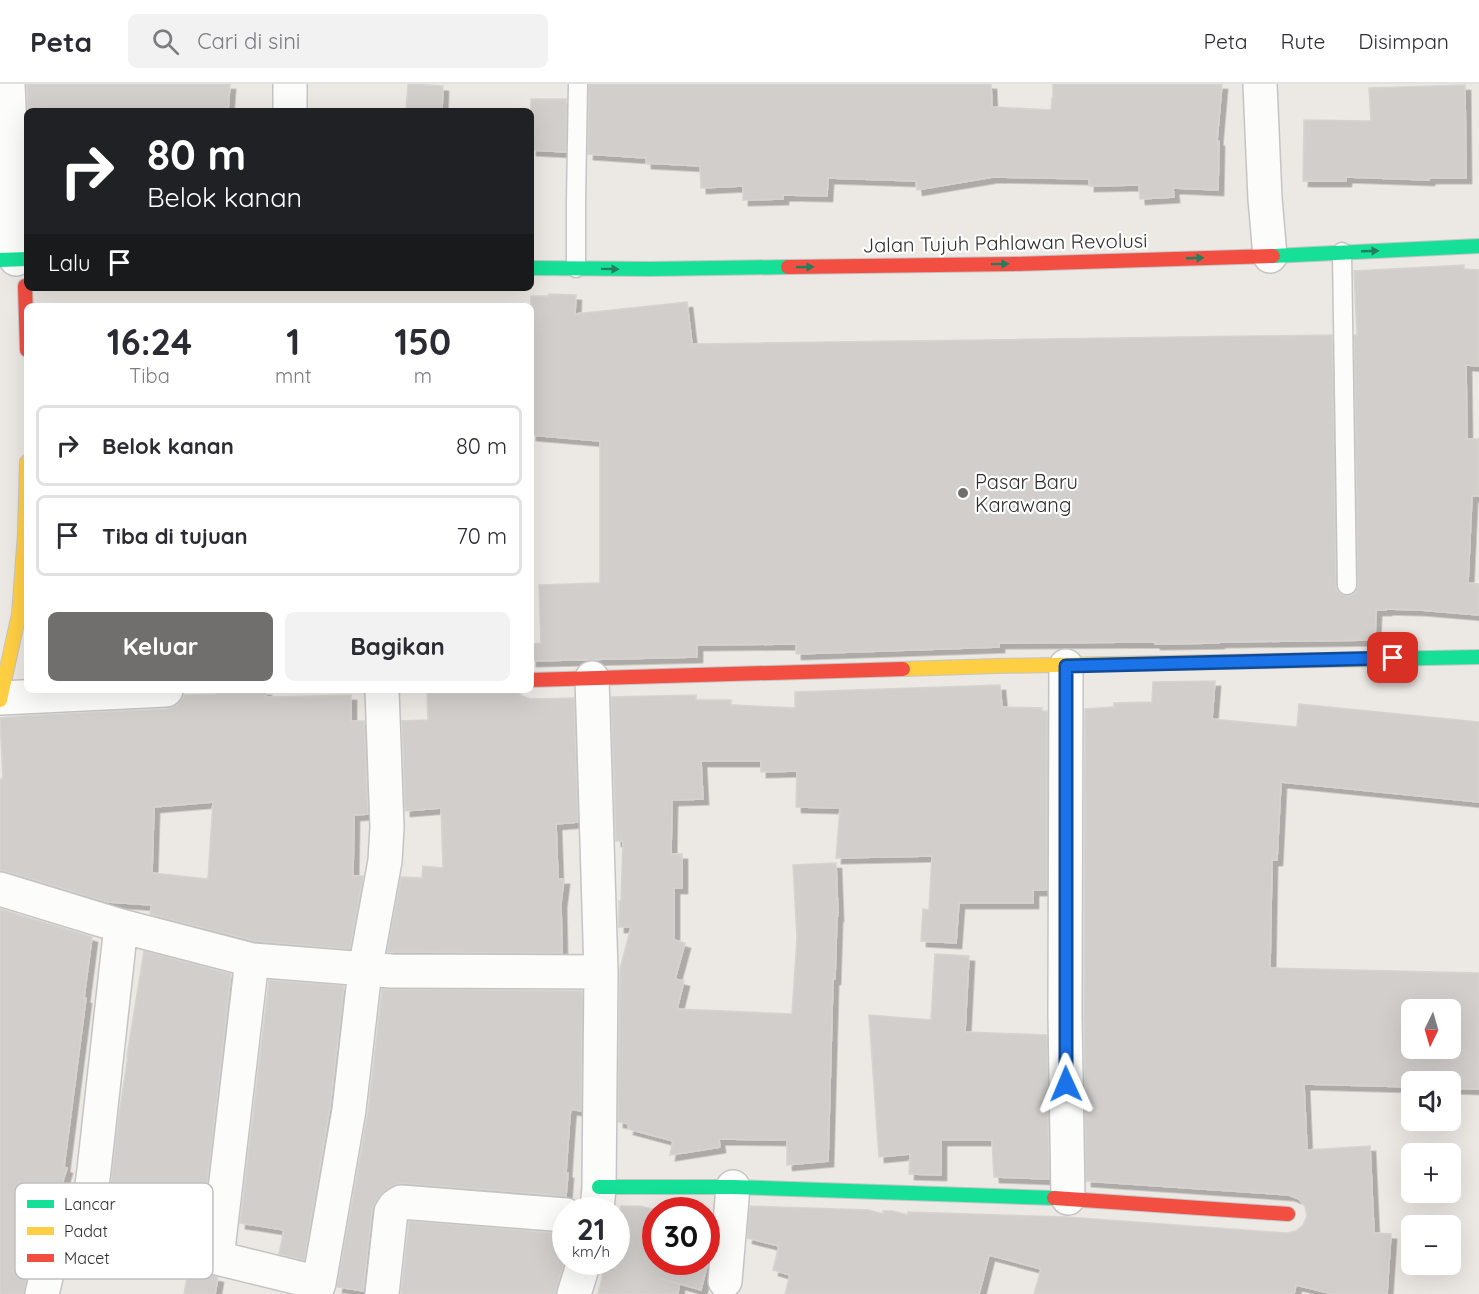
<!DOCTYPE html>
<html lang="id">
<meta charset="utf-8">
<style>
:root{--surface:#fff;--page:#f2f2f3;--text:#2b2b33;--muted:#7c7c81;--line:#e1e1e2;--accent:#706f6e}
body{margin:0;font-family:Quicksand,sans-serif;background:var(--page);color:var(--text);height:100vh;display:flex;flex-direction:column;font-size:22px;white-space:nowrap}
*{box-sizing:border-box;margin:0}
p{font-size:20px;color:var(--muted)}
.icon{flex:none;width:33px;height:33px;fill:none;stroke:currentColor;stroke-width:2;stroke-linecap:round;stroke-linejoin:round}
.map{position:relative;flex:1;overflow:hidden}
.details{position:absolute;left:24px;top:219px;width:510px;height:390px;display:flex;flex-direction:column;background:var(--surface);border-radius:9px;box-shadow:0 6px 24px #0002}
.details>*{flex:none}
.top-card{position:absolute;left:24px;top:24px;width:510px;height:183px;border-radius:9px;box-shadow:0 6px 24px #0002;background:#202124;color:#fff;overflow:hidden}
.needle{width:39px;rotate:185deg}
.tools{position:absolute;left:1401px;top:915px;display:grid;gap:12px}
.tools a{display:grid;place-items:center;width:60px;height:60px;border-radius:9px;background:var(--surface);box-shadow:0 6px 24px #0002;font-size:30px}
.speed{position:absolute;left:552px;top:1113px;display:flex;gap:12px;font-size:30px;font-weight:700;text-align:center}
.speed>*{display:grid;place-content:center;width:78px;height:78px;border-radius:50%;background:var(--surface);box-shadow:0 6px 24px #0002;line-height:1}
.speed small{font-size:15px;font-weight:400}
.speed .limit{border:9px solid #d22;background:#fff;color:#111}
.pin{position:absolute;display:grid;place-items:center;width:51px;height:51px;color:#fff;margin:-26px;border-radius:12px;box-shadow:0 3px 9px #0006}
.me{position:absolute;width:66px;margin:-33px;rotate:359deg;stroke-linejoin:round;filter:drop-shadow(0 0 4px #0008)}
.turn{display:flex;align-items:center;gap:21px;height:126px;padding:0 24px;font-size:27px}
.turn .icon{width:78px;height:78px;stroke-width:2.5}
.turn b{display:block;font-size:42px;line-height:51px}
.then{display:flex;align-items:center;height:57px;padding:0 24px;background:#0003;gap:12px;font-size:22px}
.eta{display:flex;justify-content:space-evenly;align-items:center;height:102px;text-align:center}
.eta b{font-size:36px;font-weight:800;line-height:42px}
.button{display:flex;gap:12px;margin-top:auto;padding:12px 24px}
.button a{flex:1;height:69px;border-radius:9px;background:var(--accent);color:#fff;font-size:24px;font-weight:800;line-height:69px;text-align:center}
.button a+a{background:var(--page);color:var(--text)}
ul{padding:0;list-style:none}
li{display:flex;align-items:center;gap:18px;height:81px;margin:0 12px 9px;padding:0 12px;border:3px solid var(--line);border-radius:9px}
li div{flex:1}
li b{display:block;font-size:22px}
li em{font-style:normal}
header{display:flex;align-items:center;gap:36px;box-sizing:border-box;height:84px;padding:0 30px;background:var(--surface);border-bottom:2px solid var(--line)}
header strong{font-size:28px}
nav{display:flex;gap:33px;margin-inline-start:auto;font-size:21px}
.search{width:420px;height:54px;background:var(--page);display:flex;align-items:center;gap:15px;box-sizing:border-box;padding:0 21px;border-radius:9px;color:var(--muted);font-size:22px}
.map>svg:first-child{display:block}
.building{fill:#d1cecb;stroke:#d7d4d0;stroke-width:1.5;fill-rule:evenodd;filter:url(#shadow)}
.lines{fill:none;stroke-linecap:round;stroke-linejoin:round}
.lane-casing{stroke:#c5c4c5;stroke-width:21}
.street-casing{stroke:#c5c4c5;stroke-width:36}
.fast-casing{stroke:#c5c4c5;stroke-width:16}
.slow-casing{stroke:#c5c4c5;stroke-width:16}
.jam-casing{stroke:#c5c4c5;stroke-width:16}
.lane{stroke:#fcfcfb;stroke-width:18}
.street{stroke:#fcfcfb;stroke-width:33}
.fast{stroke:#16e098;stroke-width:14}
.slow{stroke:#ffcf43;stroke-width:14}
.jam{stroke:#f24e42;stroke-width:14}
.oneway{fill:#237e5e}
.route-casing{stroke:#114b97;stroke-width:15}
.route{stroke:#1a73e8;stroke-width:10}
.poi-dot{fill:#706f6e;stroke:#fff;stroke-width:2}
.labels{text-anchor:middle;stroke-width:4.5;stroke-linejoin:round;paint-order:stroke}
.street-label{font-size:20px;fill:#2e2e2e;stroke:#fff}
.poi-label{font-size:20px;fill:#2e2e2e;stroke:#fff;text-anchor:start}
.key{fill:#fff;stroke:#c0c0c0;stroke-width:1.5}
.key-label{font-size:16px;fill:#2e2e2e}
</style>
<header>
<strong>Peta</strong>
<div class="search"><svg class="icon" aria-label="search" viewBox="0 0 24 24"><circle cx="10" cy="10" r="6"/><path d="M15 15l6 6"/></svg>Cari di sini</div>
<nav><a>Peta</a><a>Rute</a><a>Disimpan</a></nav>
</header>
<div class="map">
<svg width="1479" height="1210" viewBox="0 0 1479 1210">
<defs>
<filter id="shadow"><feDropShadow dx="5.5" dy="5.5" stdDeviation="0" flood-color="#0004"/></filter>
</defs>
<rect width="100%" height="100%" fill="#ece8e4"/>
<!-- building -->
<path class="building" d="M 27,0 L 230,0 L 228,27 L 28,27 Z
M 408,0 L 443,2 L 442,27 L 406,27 Z
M 589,0 L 991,0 L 992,23 L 1051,26 L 1052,14 L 1053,14 L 1053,0 L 1222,0 L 1217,57 L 1219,57 L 1218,106 L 1173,104 L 1174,113 L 1140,115 L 1139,101 L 1089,102 L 1089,95 L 993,93 L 917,106 L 916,97 L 828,94 L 827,112 L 783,111 L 783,115 L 743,116 L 743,102 L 701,104 L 700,82 L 646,79 L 646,74 L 588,70 Z
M 1465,1 L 1466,94 L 1429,94 L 1429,96 L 1346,93 L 1346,97 L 1303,97 L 1304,36 L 1371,37 L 1369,4 Z
M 531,15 L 566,15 L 566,68 L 531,66 Z
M 1464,181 L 1464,185 L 1479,186 L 1479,282 L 1466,281 L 1467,355 L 1479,355 L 1479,412 L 1472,412 L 1468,499 L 1479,500 L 1479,531 L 1420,526 L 1386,525 L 1386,526 L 1376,526 L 1375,556 L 1219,558 L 1219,559 L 1155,560 L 1155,558 L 999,559 L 999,563 L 796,570 L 796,560 L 697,561 L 697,573 L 531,577 L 531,560 L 541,559 L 539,501 L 600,499 L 600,357 L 531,351 L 531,212 L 548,212 L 549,210 L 576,211 L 575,230 L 687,218 L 692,260 L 1332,251 L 1336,501 L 1337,506 L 1341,510 L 1348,512 L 1353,510 L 1356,507 L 1358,501 L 1354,251 L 1357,251 L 1354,187 Z
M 1215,597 L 1212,635 L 1297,643 L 1299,620 L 1479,638 L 1479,718 L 1281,698 L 1277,776 L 1272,776 L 1270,884 L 1479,889 L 1479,1005 L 1450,1004 L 1450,998 L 1412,998 L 1412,1003 L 1304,1000 L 1307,1066 L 1370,1062 L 1374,1149 L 1391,1150 L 1387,1210 L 1333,1210 L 1296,1201 L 1294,1210 L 1034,1210 L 1041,1185 L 989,1171 L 979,1210 L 785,1210 L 790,1191 L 773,1186 L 779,1162 L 747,1154 L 750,1122 L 869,1126 L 883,1130 L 883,1127 L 893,1127 L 908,1131 L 908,1128 L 1067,1133 L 1287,1149 L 1296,1147 L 1303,1141 L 1307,1132 L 1305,1122 L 1299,1115 L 1289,1111 L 1086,1097 L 1084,931 L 1085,625 L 1114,623 L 1114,619 L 1152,618 L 1153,598 ZM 1412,926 L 1450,926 L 1450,964 L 1412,964 Z
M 1000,601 L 1002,623 L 1042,624 L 1042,627 L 1047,627 L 1047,806 L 1033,806 L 1033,819 L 959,819 L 956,859 L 921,857 L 923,825 L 929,826 L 932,772 L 836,774 L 840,724 L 796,723 L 797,687 L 761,688 L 761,677 L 701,677 L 703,715 L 672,716 L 671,770 L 682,770 L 682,804 L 674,804 L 674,856 L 685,859 L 675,895 L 684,897 L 677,925 L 792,930 L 797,854 L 793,781 L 836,779 L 838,832 L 837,832 L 835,895 L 833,895 L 828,1077 L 787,1081 L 787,1056 L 719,1055 L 720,1063 L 670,1071 L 673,1057 L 628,1045 L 629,1040 L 618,1038 L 620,885 L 631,843 L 619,843 L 619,817 L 621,817 L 623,757 L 616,757 L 611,613 L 696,611 L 696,616 L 731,616 L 731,621 L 795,624 L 795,608 Z
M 216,606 L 266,606 L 266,613 L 351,611 L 351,637 L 364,637 L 368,730 L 354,731 L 353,792 L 363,792 L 350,865 L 255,857 L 150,830 L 152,821 L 108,818 L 5,787 L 0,787 L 0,695 L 3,695 L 0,634 L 22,632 L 167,625 L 177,621 L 182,615 L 184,611 L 216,610 ZM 213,718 L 208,795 L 152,789 L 154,723 Z
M 427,606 L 515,606 L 522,612 L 531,615 L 574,614 L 578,738 L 556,740 L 558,795 L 564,795 L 561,819 L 562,869 L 387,868 L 401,793 L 422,794 L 423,782 L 443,784 L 441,724 L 405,727 L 402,637 L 428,636 Z
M 0,825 L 92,853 L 84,914 L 86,914 L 64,1083 L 67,1084 L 45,1156 L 39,1163 L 29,1184 L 24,1210 L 0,1210 Z
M 144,867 L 231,890 L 201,1152 L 107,1132 L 119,1031 L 128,972 L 127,972 Z
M 935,870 L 969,872 L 965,948 L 1047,951 L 1049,1095 L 994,1093 L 992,1056 L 941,1056 L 941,1091 L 909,1090 L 910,1070 L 879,1073 L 869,931 L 931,936 Z
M 269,896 L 344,902 L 330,1023 L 304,1176 L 279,1170 L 284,1146 L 240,1139 Z
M 382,905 L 582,907 L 581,1027 L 571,1025 L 570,1031 L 566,1089 L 568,1089 L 566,1112 L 402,1099 L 391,1102 L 384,1107 L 375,1118 L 372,1126 L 363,1207 L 337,1203 L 368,1028 Z
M 621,1122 L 640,1122 L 656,1126 L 656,1178 L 708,1178 L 701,1206 L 659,1194 L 679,1200 L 678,1210 L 598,1210 L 605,1182 L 616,1185 L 616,1138 Z
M 409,1137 L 566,1150 L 566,1174 L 556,1204 L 556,1210 L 401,1210 Z
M 188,1187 L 218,1193 L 215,1210 L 184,1210 Z"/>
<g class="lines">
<defs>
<path id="lane" d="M 1342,168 L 1347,501
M 576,184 L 576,117 L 578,0"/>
<path id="street" d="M 8,0 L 16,175
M 290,0 L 290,27
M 1260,0 L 1265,115 L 1270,172
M 1066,582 L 1065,931 L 1068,1114
M 592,594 L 601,888 L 599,1103 L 597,1126
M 1,614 L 166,606
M 0,805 L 121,842 L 252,876 L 391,887 L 601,888
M 86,1147 L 217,1174 L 319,1199
M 217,1174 L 252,876
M 725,1197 L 733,1103
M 42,1210 L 47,1189 L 56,1172 L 86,1147 L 94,1086 L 121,842
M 315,1210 L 319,1199 L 349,1026 L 365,886 L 385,777 L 387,743 L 382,606
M 382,1210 L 391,1128 L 395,1122 L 401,1118 L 566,1131
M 574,1210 L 584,1178"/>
<path id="fast" d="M 1273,172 L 1479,162
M 0,176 L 27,175
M 531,184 L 650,185 L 788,183
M 1379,575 L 1479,573
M 599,1103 L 733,1103 L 1054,1114"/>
<path id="slow" d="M 903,585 L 997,582 L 1379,575
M 0,616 L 19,530 L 25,450 L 27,378"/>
<path id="jam" d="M 788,183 L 1013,180 L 1273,172
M 25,202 L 27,266
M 531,596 L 903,585
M 1054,1114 L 1288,1130"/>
</defs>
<!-- lane casing -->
<use href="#lane" class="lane-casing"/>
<!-- street casing -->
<use href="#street" class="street-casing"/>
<!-- fast casing -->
<use href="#fast" class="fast-casing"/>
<!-- slow casing -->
<use href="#slow" class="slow-casing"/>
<!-- jam casing -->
<use href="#jam" class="jam-casing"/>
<!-- lane -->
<use href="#lane" class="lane"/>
<!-- street -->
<use href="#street" class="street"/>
<!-- fast -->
<use href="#fast" class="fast"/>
<!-- slow -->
<use href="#slow" class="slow"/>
<!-- jam -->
<use href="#jam" class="jam"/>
</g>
<!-- one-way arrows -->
<defs><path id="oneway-solid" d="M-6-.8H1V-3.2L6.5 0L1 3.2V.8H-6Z" transform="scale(1.5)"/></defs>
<g class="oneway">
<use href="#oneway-solid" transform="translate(1370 167) rotate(-2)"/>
<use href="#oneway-solid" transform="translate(1195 174) rotate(-2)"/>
<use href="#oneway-solid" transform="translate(1000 180) rotate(-1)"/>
<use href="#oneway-solid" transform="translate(805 183) rotate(-1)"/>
<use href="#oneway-solid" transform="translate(610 185) rotate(1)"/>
</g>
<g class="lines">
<defs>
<path id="route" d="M 1066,1000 L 1066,582 L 1393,574"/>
</defs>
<!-- route casing -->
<use href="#route" class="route-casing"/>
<!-- route -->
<use href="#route" class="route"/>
</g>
<!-- markers -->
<circle class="poi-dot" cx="963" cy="409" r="6"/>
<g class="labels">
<!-- street labels -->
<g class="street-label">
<text transform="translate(1005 159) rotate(-1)" y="7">Jalan Tujuh Pahlawan Revolusi</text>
</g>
<!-- poi labels -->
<g class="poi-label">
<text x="975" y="405">Pasar Baru<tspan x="975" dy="23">Karawang</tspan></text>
</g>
</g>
<!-- legend -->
<rect x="15" y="1099" width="198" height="96" rx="9" class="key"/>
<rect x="27" y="1116" width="27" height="8" fill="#16e098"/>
<rect x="27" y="1143" width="27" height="8" fill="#ffcf43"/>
<rect x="27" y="1170" width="27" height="8" fill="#f24e42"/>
<g class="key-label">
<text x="64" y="1126">Lancar</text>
<text x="64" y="1153">Padat</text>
<text x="64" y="1180">Macet</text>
</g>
</svg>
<div class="tools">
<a><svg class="needle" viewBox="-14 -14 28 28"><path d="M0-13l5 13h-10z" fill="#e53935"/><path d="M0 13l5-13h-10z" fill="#7c7c81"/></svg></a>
<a><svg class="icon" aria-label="sound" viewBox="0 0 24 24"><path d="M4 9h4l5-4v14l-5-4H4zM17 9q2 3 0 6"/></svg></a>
<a>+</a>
<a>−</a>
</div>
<div class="speed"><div>21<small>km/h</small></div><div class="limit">30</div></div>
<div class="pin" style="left:1393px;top:574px;background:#d93025"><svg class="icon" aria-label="arrive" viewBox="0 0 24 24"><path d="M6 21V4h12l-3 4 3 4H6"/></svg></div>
<svg class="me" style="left:1066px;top:1000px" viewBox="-20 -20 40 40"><path d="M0-17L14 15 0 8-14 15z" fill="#1a73e8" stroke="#fff" stroke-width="4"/></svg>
<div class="top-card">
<div class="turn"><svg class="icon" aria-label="right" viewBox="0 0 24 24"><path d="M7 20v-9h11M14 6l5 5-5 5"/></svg><div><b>80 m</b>Belok kanan</div></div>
<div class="then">Lalu<svg class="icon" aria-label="arrive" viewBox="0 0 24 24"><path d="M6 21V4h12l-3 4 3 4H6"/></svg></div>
</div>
<section class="details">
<div class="eta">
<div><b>16:24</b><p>Tiba</p></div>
<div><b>1</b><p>mnt</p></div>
<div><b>150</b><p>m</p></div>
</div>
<ul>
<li><svg class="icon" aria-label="right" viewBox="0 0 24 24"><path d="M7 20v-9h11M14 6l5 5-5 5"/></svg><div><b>Belok kanan</b></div><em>80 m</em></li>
<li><svg class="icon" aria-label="arrive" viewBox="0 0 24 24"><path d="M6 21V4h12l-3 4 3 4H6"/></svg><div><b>Tiba di tujuan</b></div><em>70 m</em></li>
</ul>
<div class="button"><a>Keluar</a><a>Bagikan</a></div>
</section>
</div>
